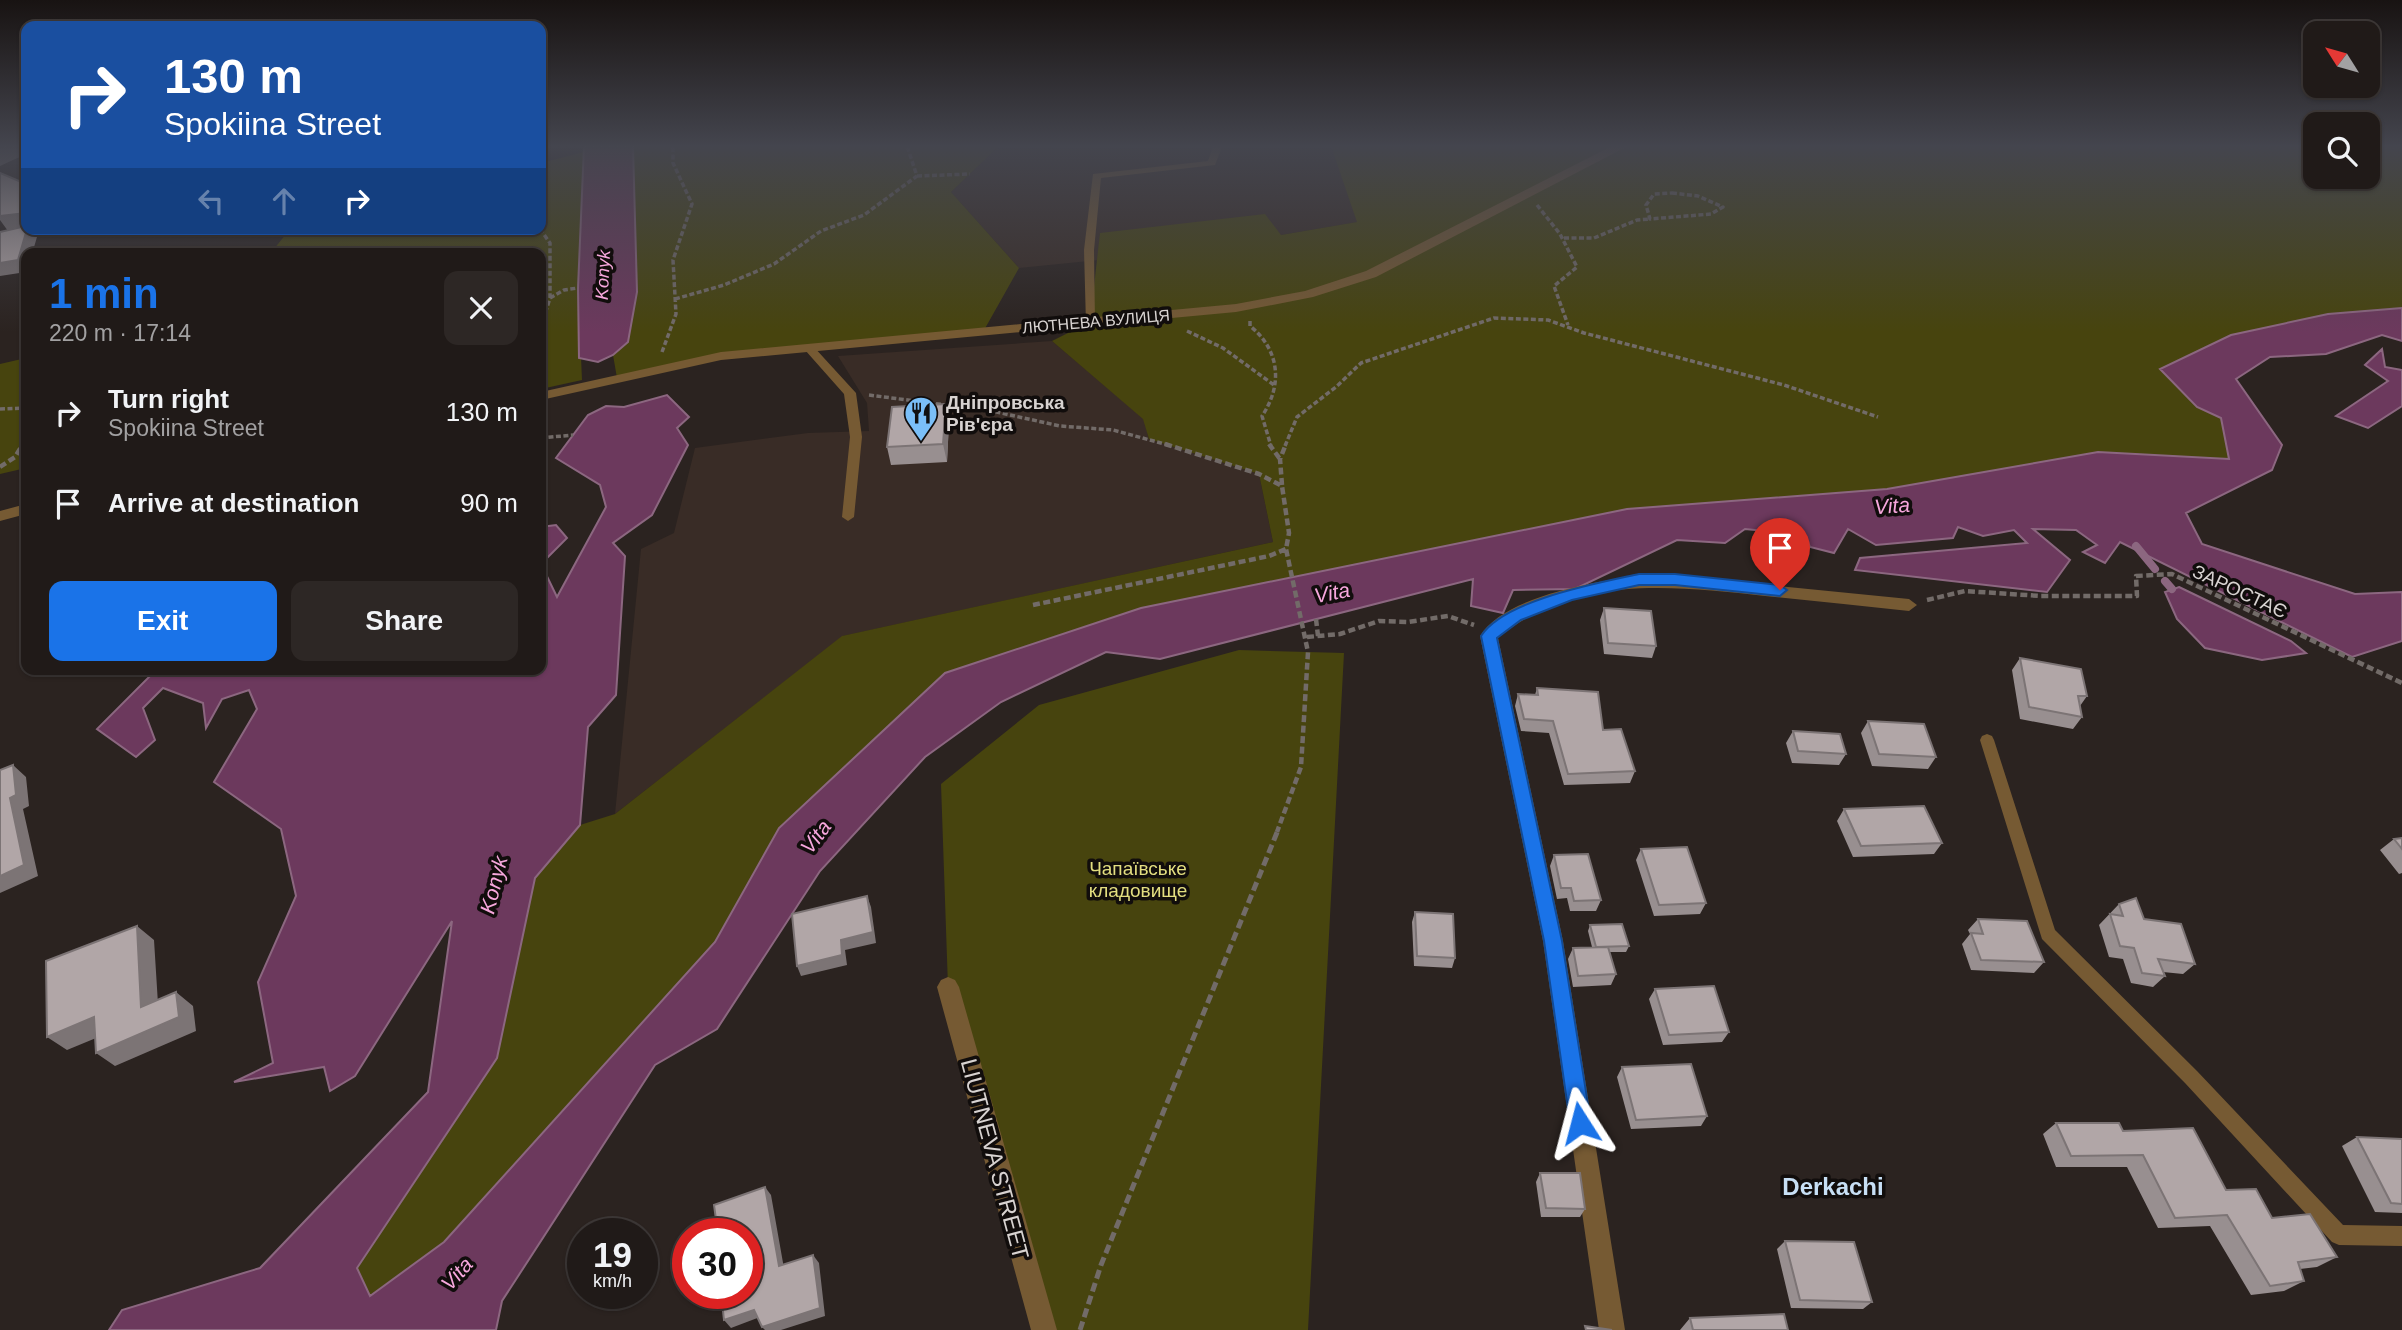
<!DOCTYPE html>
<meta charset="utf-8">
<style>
:root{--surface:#201a18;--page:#2d2725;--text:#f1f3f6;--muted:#a2a1a2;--line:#3d3837;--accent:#1a73e8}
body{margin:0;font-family:Arial,sans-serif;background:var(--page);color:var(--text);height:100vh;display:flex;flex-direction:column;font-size:26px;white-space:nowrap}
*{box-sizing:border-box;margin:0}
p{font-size:23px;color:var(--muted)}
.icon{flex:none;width:38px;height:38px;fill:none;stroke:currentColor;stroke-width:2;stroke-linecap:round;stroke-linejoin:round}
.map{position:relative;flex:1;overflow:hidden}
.details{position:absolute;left:21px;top:248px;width:525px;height:427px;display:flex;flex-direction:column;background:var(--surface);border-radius:14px;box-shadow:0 2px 5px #0004,0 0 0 2px var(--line)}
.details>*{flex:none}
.hud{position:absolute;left:21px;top:21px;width:525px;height:214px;border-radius:14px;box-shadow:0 2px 5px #0004,0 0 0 2px var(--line);background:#1a4fa0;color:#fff;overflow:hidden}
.needle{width:46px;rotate:307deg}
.tools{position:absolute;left:2303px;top:21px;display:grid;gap:14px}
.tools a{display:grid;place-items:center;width:77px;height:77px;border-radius:14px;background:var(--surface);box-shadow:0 2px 5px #0004,0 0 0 2px var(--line);font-size:35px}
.speed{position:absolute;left:567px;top:1218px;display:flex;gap:14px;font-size:35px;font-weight:700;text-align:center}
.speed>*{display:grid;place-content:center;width:91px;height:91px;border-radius:50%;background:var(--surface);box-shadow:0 2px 5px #0004,0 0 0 2px var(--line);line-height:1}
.speed small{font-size:18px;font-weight:400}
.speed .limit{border:10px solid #d22;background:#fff;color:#111}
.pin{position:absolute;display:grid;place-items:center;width:60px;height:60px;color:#fff;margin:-72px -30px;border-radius:50% 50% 50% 0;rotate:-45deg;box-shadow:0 0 7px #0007}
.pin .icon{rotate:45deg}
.me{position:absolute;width:77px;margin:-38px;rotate:351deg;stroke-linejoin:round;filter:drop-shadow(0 0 5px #0008)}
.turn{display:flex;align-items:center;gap:24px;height:147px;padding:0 28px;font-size:32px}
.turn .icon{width:91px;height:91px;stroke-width:2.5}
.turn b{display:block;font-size:49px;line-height:60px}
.lanes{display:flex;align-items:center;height:66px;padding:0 28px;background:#0003;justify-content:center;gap:35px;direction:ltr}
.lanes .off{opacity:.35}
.round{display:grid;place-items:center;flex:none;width:74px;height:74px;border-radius:14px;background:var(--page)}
.summary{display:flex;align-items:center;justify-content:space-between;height:119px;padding:0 28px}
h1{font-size:42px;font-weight:700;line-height:52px;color:var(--accent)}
.cta{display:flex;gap:14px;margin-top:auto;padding:14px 28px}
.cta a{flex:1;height:80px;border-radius:14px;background:var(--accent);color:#fff;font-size:28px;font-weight:700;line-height:80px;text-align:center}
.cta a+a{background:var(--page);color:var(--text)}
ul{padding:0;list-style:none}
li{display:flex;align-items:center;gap:21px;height:91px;padding:0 28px}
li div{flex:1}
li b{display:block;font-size:26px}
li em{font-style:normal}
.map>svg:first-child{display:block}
.built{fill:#392c26}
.green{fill:#47440e}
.water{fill:#6c395d;stroke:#8c6780;stroke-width:2}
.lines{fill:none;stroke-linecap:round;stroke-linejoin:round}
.stream{stroke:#8c6780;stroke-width:8}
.path-far2{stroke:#726b68;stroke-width:3.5;stroke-dasharray:5 2.5;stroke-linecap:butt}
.path-far1{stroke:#726b68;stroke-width:4.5;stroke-dasharray:7 3.5;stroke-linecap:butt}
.path{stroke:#726b68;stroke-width:5;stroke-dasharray:9 4.5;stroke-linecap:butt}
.lane{fill:#765a33;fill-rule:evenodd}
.street{fill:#765a33;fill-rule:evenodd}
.wall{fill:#988f90}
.shaded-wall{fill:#7c7475}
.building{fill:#b1a6a7;stroke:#7c7475;stroke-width:2}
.route{fill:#1a73e8;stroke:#114b97;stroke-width:2}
.labels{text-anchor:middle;stroke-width:7;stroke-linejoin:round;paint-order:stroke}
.far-street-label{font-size:16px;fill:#d8d3d1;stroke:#110d0c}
.far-water-label{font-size:18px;font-style:italic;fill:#f7a7dd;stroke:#110d0c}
.poi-label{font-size:19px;font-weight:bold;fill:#d8d3d1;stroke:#110d0c;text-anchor:start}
.street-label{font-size:19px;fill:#d8d3d1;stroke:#110d0c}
.park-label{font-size:19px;fill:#e3de80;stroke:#110d0c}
.water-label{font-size:21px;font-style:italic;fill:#f7a7dd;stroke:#110d0c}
.near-street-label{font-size:23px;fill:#d8d3d1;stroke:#110d0c}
.near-neighbourhood-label{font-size:24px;font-weight:bold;fill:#c7dff5;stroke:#110d0c}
</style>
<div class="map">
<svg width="2402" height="1330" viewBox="0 0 2402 1330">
<rect width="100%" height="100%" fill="#2b2320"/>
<!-- built -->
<path class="built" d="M 999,146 L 1331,146 L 1358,222 L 1281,235 L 1100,233 L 1099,260 L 1019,268 L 951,192 Z
M 1052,341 L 1144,419 L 1149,439 L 1259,474 L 1273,542 L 843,636 L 615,814 L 641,549 L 674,533 L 695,448 L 808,433 L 869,431 L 867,403 L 838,356 Z"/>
<!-- green -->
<path class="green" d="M 633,146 L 999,146 L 951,192 L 1019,268 L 983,332 L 721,356 L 617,378 L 613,355 L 628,341 L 637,292 Z
M 1331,146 L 2315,146 L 2315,177 L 2368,177 L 2368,146 L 2402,146 L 2402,308 L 2328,314 L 2231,335 L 2160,369 L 2197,407 L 2221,418 L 2230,459 L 2098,452 L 1887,489 L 1626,509 L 1141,608 L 945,673 L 779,828 L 715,942 L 444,1242 L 369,1296 L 357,1268 L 497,1058 L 535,878 L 580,825 L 615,814 L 842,636 L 1273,542 L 1259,474 L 1149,439 L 1143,419 L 1052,341 L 1090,322 L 1100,233 L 1265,214 L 1281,235 L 1357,222 Z
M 584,152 L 578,288 L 582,380 L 541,389 L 541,254 L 270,254 L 290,229 L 541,229 L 541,163 Z
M 26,358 L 26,468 L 0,474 L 0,364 Z
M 1239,650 L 1344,653 L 1308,1330 L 1044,1330 L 948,987 L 941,784 L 1039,705 Z"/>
<!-- water -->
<path class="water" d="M 584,146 L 633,146 L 637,292 L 628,342 L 613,355 L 598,362 L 579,358 L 578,288 Z
M 2402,308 L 2402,341 L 2382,335 L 2326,354 L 2270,357 L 2236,379 L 2282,445 L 2272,470 L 2186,513 L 2202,544 L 2355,594 L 2402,592 L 2402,641 L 2352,657 L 2120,542 L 2105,563 L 2083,552 L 2097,545 L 2076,530 L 2033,529 L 2070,560 L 2047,592 L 1855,570 L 1860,558 L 2027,543 L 2014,530 L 1983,536 L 1958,527 L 1953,538 L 1876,545 L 1848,529 L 1834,553 L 1810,547 L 1805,535 L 1745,529 L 1725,543 L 1677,540 L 1575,589 L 1513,590 L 1503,613 L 1471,606 L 1473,579 L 1160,659 L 1106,652 L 1001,702 L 925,757 L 820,871 L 717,1029 L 655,1065 L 502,1301 L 496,1330 L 109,1330 L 122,1310 L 260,1268 L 428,1092 L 452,921 L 355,1076 L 330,1091 L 324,1067 L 234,1082 L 273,1063 L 258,982 L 296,896 L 281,829 L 214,782 L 257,709 L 249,690 L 222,699 L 206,728 L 203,703 L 163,688 L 143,708 L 155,740 L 136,757 L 97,729 L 156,670 L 541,670 L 541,527 L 556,525 L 567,538 L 541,564 L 557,597 L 606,507 L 600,485 L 556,458 L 588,415 L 606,406 L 624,407 L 667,395 L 689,417 L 677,428 L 688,445 L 652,515 L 613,543 L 625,556 L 616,695 L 588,727 L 580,825 L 535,878 L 497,1058 L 357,1268 L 370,1296 L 444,1242 L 715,942 L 779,828 L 945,673 L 1141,608 L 1627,509 L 1887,489 L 2098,452 L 2229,459 L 2221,418 L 2197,407 L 2160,369 L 2231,335 L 2328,314 Z
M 2382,349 L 2385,367 L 2402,370 L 2402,406 L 2368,428 L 2336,416 L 2388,381 L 2365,365 Z
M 2179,587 L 2291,641 L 2306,653 L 2262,660 L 2205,648 L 2177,619 L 2165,592 Z"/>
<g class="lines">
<!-- stream -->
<path class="stream" d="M 2136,546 L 2155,569
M 2165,581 L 2172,589"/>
<!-- path-far2 -->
<path class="path-far2" d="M 917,176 L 970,174
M 1672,193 L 1698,196 L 1723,207 L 1711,214 L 1650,219 L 1646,205 L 1654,194 Z
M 1537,205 L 1560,234 L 1577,267 L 1554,286 L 1568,325
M 540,229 L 550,243 L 550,298 L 541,327
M 1564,238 L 1594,238 L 1637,220 L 1650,219
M 550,298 L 564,290 L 578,288
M 675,299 L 724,285 L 774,264 L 821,231 L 864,215 L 917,176 L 907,146
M 1250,321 L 1250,326 C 1280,350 1283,385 1262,416 L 1271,446
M 1187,331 L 1223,348 L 1274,385
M 662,352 L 676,314 L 673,260 L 692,204 L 673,163 L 673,146
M 869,395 L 992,411 L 1060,426 L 1113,430 L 1172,446
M 0,409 L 26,408
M 541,438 L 573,435
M 23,446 L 26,416
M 1285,446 L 1297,417 L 1336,387 L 1361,363 L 1494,318 L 1548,320 L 1584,333 L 1784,385 L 1878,417"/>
<!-- path-far1 -->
<path class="path-far1" d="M 1165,444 L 1259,474 L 1282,486 L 1289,533 L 1286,549 L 1308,652 L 1301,767 L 1277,832
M 1269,444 L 1280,459
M 0,467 L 15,457 L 23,444
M 1282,485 L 1280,459 L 1286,444
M 1927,600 L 1965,591 L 2041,596 L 2137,596 L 2136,576 L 2172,574 L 2402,683
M 1033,605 L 1269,556 L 1286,549
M 1316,619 L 1318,636
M 1307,637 L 1340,634 L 1379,621 L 1408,622 L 1448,616 L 1474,625"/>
<!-- path -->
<path class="path" d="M 1080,1330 L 1101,1265 L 1278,830"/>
<!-- lane -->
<path class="lane" d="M 1213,146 L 1222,147 L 1215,165 L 1101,178 L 1094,250 L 1095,322 L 1094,324 L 1086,324 L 1084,250 L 1093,174 L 1208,161 Z
M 809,345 L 813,346 L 856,393 L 862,437 L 854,517 L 848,521 L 842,517 L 850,437 L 844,394 L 805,350 L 803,348 Z
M 1987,734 L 1992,736 L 1994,740 L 2055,930 L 2197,1071 L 2343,1225 L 2402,1226 L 2402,1246 L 2339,1245 L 2332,1242 L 2185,1083 L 2042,939 L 1980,740 L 1982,736 Z"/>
<!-- street -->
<path class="street" d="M 1612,146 L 1628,146 L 1376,277 L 1313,297 L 1236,312 L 721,360 L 541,400 L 541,392 L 721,352 L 1236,304 L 1305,291 L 1366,271 Z
M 30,229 L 57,229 L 0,243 L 0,235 Z
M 26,504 L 26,514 L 0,521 L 0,511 Z
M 1656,574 L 1909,599 L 1917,605 L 1909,611 C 1861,606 1813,601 1765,596 C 1673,586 1575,574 1498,638 L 1563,941 L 1625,1330 L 1599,1330 L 1543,941 L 1480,636 C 1505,594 1611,578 1656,574 Z
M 948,977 L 955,980 L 959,987 L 1057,1330 L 1031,1330 L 937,987 L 941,980 Z"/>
</g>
<!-- wall -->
<path class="wall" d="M 949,422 L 947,462 L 891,465 L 887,447 Z
M 1604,608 L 1656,646 L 1652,658 L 1604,654 L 1600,620 Z
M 2020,658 L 2087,696 L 2080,706 L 2082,717 L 2073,729 L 2020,719 L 2012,670 Z
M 1537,688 L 1603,730 L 1635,771 L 1630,783 L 1564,785 L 1549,733 L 1521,731 L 1515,706 L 1518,694 L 1535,695 Z
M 1868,721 L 1936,757 L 1928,769 L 1872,766 L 1861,733 Z
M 1793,731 L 1846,754 L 1839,765 L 1792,763 L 1786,743 Z
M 1844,809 L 1942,843 L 1934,854 L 1853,857 L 1837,821 Z
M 2402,838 L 2402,873 L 2399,874 L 2380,850 L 2394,839 Z
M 1641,849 L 1706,903 L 1700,914 L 1654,916 L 1636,860 Z
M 1554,855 L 1601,900 L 1596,911 L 1570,911 L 1567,898 L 1557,899 L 1550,866 Z
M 2119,904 L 2144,919 L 2195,964 L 2183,974 L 2163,972 L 2165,976 L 2153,987 L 2131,983 L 2123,959 L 2109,957 L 2099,925 Z
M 1415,912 L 1455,958 L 1452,968 L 1414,966 L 1412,922 Z
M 1978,919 L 2044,962 L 2034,973 L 1971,970 L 1962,944 L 1970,934 L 1968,930 Z
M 1590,925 L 1629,946 L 1626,952 L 1609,952 L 1616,974 L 1611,985 L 1573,987 L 1568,959 L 1573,948 L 1592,947 L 1588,931 Z
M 1655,989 L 1729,1032 L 1722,1042 L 1663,1045 L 1649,999 Z
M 1622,1067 L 1707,1116 L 1701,1126 L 1631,1129 L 1617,1077 Z
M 2056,1123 L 2123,1131 L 2226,1190 L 2337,1257 L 2317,1267 L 2300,1269 L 2304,1281 L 2284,1291 L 2251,1295 L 2210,1226 L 2158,1228 L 2127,1167 L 2056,1167 L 2043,1134 Z
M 2357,1137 L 2402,1139 L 2402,1213 L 2375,1212 L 2342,1146 Z
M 1540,1173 L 1585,1209 L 1580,1217 L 1541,1217 L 1536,1182 Z
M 1785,1241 L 1872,1302 L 1863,1309 L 1791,1308 L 1777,1249 Z
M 1690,1318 L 1788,1330 L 1680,1330 Z"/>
<!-- shaded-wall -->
<path class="shaded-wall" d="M 3,146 L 26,146 L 26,154 L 0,166 L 0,148 Z
M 26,213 L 26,228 L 8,231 L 0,220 L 0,216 Z
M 27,229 L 32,229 L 37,237 L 32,254 L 26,254 L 26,272 L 0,276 L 0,263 Z
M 946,404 L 949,422 L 947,462 L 943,444 Z
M 13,765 L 26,777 L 29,806 L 23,809 L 38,876 L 0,893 L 0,876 Z
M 867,896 L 871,907 L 876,943 L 845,950 L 847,965 L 801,976 L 797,966 L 841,940 Z
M 137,926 L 154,940 L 159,1020 L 141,1007 Z
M 176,992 L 193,1006 L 196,1031 L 115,1066 L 96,1053 Z
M 94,1017 L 113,1031 L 67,1050 L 47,1037 Z
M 765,1187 L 771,1195 L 785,1274 L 779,1266 Z
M 813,1255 L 819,1263 L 825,1316 L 781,1330 L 765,1330 L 762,1327 Z
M 754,1310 L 760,1317 L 731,1328 L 724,1320 Z"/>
<!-- building -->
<path class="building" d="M 0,173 L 26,184 L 26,213 L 0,216 Z
M 26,226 L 26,229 L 27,229 L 18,260 L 0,263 L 0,232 Z
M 946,404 L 943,444 L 887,447 L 892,407 Z
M 1604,608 L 1651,611 L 1656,646 L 1608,643 Z
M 2020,658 L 2081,669 L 2087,696 L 2078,696 L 2082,717 L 2029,707 Z
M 1537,688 L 1598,692 L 1603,730 L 1621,729 L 1635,771 L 1568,774 L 1553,721 L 1524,719 L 1518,694 L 1538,695 Z
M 1868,721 L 1924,724 L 1936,757 L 1879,754 Z
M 1793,731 L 1840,734 L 1846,754 L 1798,751 Z
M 13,765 L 16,795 L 10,798 L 24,865 L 0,876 L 0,770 Z
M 1924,806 L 1942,843 L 1861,846 L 1844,809 Z
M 2402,838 L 2402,849 L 2394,839 Z
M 1687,847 L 1706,903 L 1659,905 L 1641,849 Z
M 1588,854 L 1601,900 L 1574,901 L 1571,888 L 1561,888 L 1554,855 Z
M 867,896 L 873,932 L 841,940 L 842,955 L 797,966 L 792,914 Z
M 2136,898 L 2144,919 L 2181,924 L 2195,964 L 2158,959 L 2165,976 L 2142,973 L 2134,948 L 2120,946 L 2110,914 L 2123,916 L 2119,904 Z
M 1415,912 L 1453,914 L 1455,958 L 1417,956 Z
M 1978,919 L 2027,921 L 2044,962 L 1981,960 L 1971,933 L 1983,934 Z
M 1622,924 L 1629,946 L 1596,947 L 1590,925 Z
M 137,926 L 141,1007 L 176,992 L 179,1017 L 96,1053 L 94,1017 L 47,1037 L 46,961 Z
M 1608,947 L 1616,974 L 1578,976 L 1573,948 Z
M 1714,986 L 1729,1032 L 1669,1035 L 1655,989 Z
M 1691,1064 L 1707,1116 L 1636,1120 L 1622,1067 Z
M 2056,1123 L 2119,1123 L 2123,1131 L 2193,1128 L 2226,1190 L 2256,1189 L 2272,1218 L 2310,1214 L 2337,1257 L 2298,1262 L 2304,1281 L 2270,1286 L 2227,1215 L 2175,1218 L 2143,1155 L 2071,1156 Z
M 2357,1137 L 2402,1139 L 2402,1204 L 2391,1203 Z
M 1540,1173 L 1580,1173 L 1585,1209 L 1546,1208 Z
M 765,1187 L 779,1266 L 813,1255 L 820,1308 L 762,1327 L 754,1310 L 724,1320 L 721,1293 L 747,1293 L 747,1234 L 718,1234 L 714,1205 Z
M 1785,1241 L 1854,1242 L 1872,1302 L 1800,1300 Z
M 1784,1314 L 1788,1330 L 1693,1330 L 1690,1318 Z
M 1585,1326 L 1612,1330 L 1586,1330 Z"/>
<!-- sky -->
<linearGradient id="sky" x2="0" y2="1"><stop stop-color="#181312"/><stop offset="0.44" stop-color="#44454e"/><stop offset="1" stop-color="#44454e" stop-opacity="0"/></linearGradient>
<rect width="2402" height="332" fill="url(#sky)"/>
<!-- route -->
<path class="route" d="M 1639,574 L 1675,574 L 1780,585 L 1787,590 L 1780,596 L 1675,585 L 1639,585 L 1572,600 L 1521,620 L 1497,638 L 1562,941 L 1591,1123 L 1588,1130 L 1580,1133 L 1573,1130 L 1570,1123 L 1544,941 L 1481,636 C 1504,600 1598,583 1639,574 Z"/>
<!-- icons -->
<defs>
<symbol id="restaurant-pin" viewBox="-11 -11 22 30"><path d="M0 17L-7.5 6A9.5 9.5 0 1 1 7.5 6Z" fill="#7abff8" stroke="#110d0c"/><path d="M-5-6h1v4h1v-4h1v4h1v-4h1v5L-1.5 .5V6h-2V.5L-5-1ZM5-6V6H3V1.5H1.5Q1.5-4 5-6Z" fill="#111"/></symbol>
</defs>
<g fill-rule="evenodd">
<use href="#restaurant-pin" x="902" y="394" width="38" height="52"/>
</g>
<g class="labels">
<!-- far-street labels -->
<g class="far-street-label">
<text transform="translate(1096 321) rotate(-5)" y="6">ЛЮТНЕВА ВУЛИЦЯ</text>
</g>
<!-- far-water labels -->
<g class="far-water-label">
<text transform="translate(603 275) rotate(-87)" y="6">Konyk</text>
</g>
<!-- poi labels -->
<g class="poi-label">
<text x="946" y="409">Дніпровська<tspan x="946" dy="22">Рів'єра</tspan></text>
</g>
<!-- street labels -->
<g class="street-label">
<text transform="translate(2240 591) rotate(25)" y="7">ЗАРОСТАЄ</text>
</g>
<!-- park labels -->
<g class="park-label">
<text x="1138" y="875">Чапаївське<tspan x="1138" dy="22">кладовище</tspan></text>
</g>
<!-- water labels -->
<g class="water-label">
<text transform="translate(1892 506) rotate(-4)" y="7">Vita</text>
<text transform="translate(1332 593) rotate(-11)" y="7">Vita</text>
<text transform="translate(816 837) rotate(-53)" y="7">Vita</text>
<text transform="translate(494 885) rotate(-76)" y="7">Konyk</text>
<text transform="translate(457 1274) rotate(-48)" y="7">Vita</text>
</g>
<!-- near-street labels -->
<g class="near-street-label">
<text transform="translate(995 1159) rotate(75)" y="8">LIUTNEVA STREET</text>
</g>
<!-- near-neighbourhood labels -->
<g class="near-neighbourhood-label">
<text x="1833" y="1195">Derkachi</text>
</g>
</g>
</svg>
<div class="tools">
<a><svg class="needle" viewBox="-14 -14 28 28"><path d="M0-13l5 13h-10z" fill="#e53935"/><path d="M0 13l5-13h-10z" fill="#a2a1a2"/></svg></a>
<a><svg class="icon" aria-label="search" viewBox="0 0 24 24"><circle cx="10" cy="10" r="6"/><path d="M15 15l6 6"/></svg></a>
</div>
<div class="speed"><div>19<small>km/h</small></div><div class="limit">30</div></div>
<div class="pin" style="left:1780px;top:590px;background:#d93025"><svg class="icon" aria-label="arrive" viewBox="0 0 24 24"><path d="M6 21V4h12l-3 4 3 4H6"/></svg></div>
<svg class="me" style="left:1580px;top:1123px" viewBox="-20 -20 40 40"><path d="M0-17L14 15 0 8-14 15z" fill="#1a73e8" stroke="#fff" stroke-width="4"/></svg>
<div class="hud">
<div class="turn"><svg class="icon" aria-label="right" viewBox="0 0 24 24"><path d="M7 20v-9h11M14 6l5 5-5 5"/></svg><div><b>130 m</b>Spokiina Street</div></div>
<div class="lanes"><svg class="icon off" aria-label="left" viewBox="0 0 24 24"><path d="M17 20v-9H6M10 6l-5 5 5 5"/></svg><svg class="icon off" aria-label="ahead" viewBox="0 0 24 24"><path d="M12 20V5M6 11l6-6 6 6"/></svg><svg class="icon" aria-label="right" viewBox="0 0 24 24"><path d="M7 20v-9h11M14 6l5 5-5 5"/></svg></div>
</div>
<section class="details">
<div class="summary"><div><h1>1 min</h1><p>220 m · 17:14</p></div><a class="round"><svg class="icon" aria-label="close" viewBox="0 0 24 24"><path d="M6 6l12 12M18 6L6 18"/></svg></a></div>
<ul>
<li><svg class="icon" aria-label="right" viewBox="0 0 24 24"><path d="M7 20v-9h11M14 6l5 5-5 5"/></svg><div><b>Turn right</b><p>Spokiina Street</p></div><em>130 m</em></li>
<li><svg class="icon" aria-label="arrive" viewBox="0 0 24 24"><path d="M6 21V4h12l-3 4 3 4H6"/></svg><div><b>Arrive at destination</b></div><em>90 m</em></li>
</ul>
<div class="cta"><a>Exit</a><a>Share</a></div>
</section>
</div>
